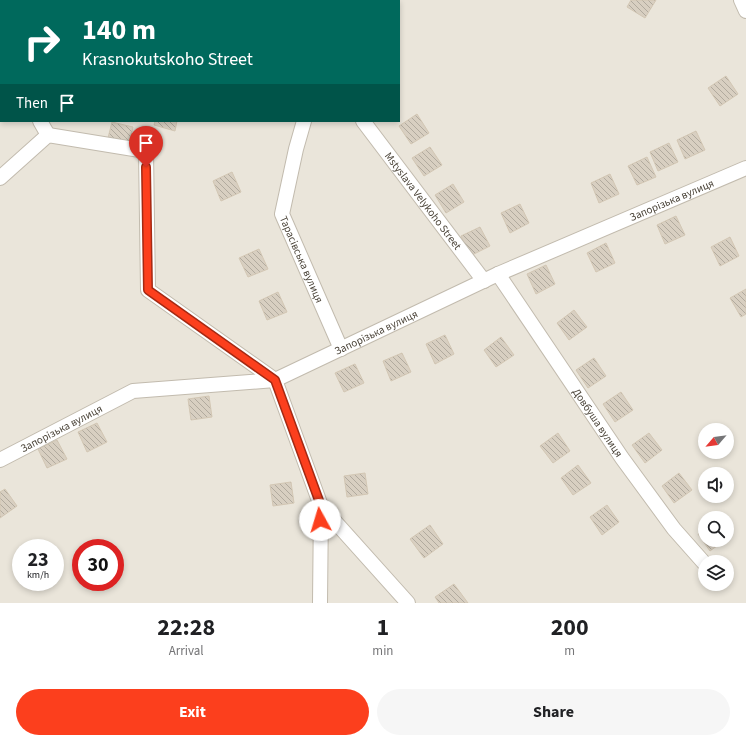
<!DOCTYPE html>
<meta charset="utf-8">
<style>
:root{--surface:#fff;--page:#f6f6f6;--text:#202124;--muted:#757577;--accent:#fc3f1d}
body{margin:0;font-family:"Source Sans 3",sans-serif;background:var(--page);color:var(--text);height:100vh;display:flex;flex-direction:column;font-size:15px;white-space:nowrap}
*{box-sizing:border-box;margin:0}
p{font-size:13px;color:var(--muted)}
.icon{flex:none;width:22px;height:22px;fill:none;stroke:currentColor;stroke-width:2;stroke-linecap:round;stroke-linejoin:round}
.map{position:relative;height:603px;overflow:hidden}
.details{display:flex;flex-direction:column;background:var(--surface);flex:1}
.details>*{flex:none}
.hud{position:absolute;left:0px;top:0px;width:400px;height:122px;box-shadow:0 2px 6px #0003;background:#00695c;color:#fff;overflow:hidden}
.needle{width:26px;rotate:242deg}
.tools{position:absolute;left:698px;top:423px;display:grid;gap:8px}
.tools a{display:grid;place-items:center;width:36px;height:36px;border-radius:50%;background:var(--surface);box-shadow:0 2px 6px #0003;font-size:20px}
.speed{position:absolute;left:12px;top:539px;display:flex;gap:8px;font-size:20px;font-weight:700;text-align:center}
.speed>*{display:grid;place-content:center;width:52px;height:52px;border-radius:50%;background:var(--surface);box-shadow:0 2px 6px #0003;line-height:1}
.speed small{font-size:10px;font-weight:400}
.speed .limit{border:6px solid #d22;background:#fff;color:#111}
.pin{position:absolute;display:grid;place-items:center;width:34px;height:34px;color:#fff;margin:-41px -17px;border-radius:50% 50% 50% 0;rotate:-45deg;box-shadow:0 0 4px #0007}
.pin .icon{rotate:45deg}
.me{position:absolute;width:44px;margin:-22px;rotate:354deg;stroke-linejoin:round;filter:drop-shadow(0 0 3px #0008)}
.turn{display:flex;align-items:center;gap:14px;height:84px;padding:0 16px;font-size:18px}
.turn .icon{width:52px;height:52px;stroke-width:2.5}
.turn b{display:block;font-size:28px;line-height:34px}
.then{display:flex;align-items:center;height:38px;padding:0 16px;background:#0003;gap:8px;font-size:15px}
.eta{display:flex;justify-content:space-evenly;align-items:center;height:68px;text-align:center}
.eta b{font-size:24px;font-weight:700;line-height:28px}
.button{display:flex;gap:8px;margin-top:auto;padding:8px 16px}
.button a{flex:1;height:46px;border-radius:24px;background:var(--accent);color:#fff;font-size:16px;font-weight:700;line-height:46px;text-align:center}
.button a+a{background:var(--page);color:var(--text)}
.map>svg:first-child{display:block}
.residential{fill:#eae5da;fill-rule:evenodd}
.building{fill:url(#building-back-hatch);stroke:#d3c7b4}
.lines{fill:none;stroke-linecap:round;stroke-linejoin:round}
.street-casing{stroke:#c2bbae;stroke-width:16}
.street{stroke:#fff;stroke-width:14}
.route-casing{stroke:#a42913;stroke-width:10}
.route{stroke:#fc3f1d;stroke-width:7}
.labels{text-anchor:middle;stroke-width:3.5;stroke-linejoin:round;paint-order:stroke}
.street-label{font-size:11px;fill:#4b4439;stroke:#fff}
</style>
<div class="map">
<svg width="746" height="603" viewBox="0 0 746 603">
<defs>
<pattern id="building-back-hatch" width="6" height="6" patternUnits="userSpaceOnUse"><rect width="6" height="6" fill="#d8cfc1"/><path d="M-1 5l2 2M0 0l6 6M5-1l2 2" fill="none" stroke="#b1aa9e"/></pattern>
</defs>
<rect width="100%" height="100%" fill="#f6f3ec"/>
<!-- residential -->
<path class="residential" d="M 0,0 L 746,0 L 746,603 L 0,603 ZM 1,1 L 399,1 L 399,121 L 1,121 ZM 705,430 L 727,430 L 727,452 L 705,452 ZM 705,474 L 727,474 L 727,496 L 705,496 ZM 705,518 L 727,518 L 727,540 L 705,540 ZM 21,548 L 55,548 L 55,582 L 21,582 ZM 81,548 L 115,548 L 115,582 L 81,582 ZM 705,562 L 727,562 L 727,584 L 705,584 Z"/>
<!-- building -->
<path class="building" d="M 274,0 L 300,0 L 301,1 L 274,1 Z
M 631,0 L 656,0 L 645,18 L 627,7 Z
M 726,76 L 738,94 L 720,106 L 708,88 Z
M 417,114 L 429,133 L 411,144 L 399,126 Z
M 155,121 L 177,121 L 175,131 L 154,125 Z
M 112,122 L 133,127 L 128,148 L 107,142 Z
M 696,131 L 705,150 L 685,159 L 677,140 Z
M 669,143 L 678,162 L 658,171 L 650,152 Z
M 430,147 L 442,165 L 424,176 L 412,158 Z
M 647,157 L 656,177 L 637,185 L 628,166 Z
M 232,172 L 241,192 L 221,201 L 213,181 Z
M 610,174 L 619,194 L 599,203 L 591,183 Z
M 453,184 L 464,202 L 446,213 L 435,195 Z
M 520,204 L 529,223 L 510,233 L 501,213 Z
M 676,216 L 685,235 L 665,244 L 657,225 Z
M 480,227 L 490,246 L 470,256 L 461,236 Z
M 730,237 L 739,256 L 720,266 L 711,247 Z
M 606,243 L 615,263 L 596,272 L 587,253 Z
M 259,249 L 268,269 L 248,277 L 239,258 Z
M 546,265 L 555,284 L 536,294 L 527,274 Z
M 746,289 L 746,314 L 741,317 L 730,298 Z
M 278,292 L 287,312 L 267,320 L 259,301 Z
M 574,310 L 587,327 L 569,340 L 557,323 Z
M 445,335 L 454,354 L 435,364 L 426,344 Z
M 501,337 L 514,355 L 496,367 L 484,350 Z
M 402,353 L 411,372 L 391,381 L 383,361 Z
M 594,358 L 606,376 L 588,388 L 576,370 Z
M 355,364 L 364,383 L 344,392 L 335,373 Z
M 621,392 L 633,410 L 615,422 L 603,404 Z
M 209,396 L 212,417 L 191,420 L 188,399 Z
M 97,423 L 107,442 L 87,452 L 78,432 Z
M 558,433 L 570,451 L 553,463 L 540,446 Z
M 649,433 L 662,450 L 645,463 L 632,445 Z
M 57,440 L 67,459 L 47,468 L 38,449 Z
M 578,465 L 591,483 L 573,495 L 561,478 Z
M 365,473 L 368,494 L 347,497 L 344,476 Z
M 679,473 L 692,490 L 674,503 L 662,486 Z
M 291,482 L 294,503 L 273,506 L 270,485 Z
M 5,489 L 17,506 L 0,518 L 0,492 Z
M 607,505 L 619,522 L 602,535 L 590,517 Z
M 430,525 L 443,544 L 424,558 L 410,539 Z
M 705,528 L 705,540 L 725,540 L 710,551 L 698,534 Z
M 454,584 L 468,603 L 439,603 L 435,597 Z"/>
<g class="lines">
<defs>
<g id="street">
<path d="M 328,0 L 328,1"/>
<path d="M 741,0 L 746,11"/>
<path d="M 0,48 L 1,50"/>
<path d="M 40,121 L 48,135"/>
<path id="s1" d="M 304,121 L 296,149 L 282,214 L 341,349"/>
<path id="s2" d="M 363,121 L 484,281"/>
<path d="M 0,178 L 48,135 L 146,151 L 148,290 L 275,380 L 321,506 L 408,603"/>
<path id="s3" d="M 498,274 L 622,458 L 674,529 L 705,564"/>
<path id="s4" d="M 0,460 L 133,391 L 275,380 L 498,274 L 746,168"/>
<path d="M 320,603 L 321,506"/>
</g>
</defs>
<!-- street casing -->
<use href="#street" class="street-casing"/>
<!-- street -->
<use href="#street" class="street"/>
</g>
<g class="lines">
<defs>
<path id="route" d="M 146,167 L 148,290 L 275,380 L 321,506 L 320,520"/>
</defs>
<!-- route casing -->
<use href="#route" class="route-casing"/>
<!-- route -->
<use href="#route" class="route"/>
</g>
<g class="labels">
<!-- street labels -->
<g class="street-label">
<text dy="4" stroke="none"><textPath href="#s4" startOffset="728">Запорізька вулиця</textPath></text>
<text dy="4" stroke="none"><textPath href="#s2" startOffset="100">Mstyslava Velykoho Street</textPath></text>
<text dy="4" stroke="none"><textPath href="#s1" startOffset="145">Тарасівська вулиця</textPath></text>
<text dy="4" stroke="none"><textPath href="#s4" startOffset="404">Запорізька вулиця</textPath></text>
<text dy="4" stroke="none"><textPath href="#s3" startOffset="179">Довбуша вулиця</textPath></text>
<text dy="4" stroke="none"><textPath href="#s4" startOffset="69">Запорізька вулиця</textPath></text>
</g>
</g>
</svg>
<div class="tools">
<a><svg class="needle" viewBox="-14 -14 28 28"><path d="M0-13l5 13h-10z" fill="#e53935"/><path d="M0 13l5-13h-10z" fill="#757577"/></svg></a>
<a><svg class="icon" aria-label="sound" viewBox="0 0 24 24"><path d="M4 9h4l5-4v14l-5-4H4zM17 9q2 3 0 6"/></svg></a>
<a><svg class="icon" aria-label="search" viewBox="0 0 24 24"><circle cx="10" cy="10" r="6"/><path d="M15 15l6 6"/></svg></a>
<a><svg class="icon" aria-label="layers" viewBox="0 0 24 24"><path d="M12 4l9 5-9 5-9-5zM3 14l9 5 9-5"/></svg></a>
</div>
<div class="speed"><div>23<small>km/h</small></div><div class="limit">30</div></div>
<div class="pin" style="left:146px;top:167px;background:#d93025"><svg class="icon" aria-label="arrive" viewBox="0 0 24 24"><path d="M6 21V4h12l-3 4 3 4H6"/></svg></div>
<svg class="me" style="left:320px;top:520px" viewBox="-20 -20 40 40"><circle r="19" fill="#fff"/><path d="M0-13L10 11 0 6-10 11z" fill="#fc3f1d"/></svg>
<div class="hud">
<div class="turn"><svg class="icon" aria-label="right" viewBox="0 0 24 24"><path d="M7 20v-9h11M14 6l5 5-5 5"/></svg><div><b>140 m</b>Krasnokutskoho Street</div></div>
<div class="then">Then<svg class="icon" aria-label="arrive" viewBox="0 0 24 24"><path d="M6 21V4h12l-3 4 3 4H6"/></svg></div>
</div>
</div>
<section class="details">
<div class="eta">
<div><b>22:28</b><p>Arrival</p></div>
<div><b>1</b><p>min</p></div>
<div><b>200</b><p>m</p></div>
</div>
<div class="button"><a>Exit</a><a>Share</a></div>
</section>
